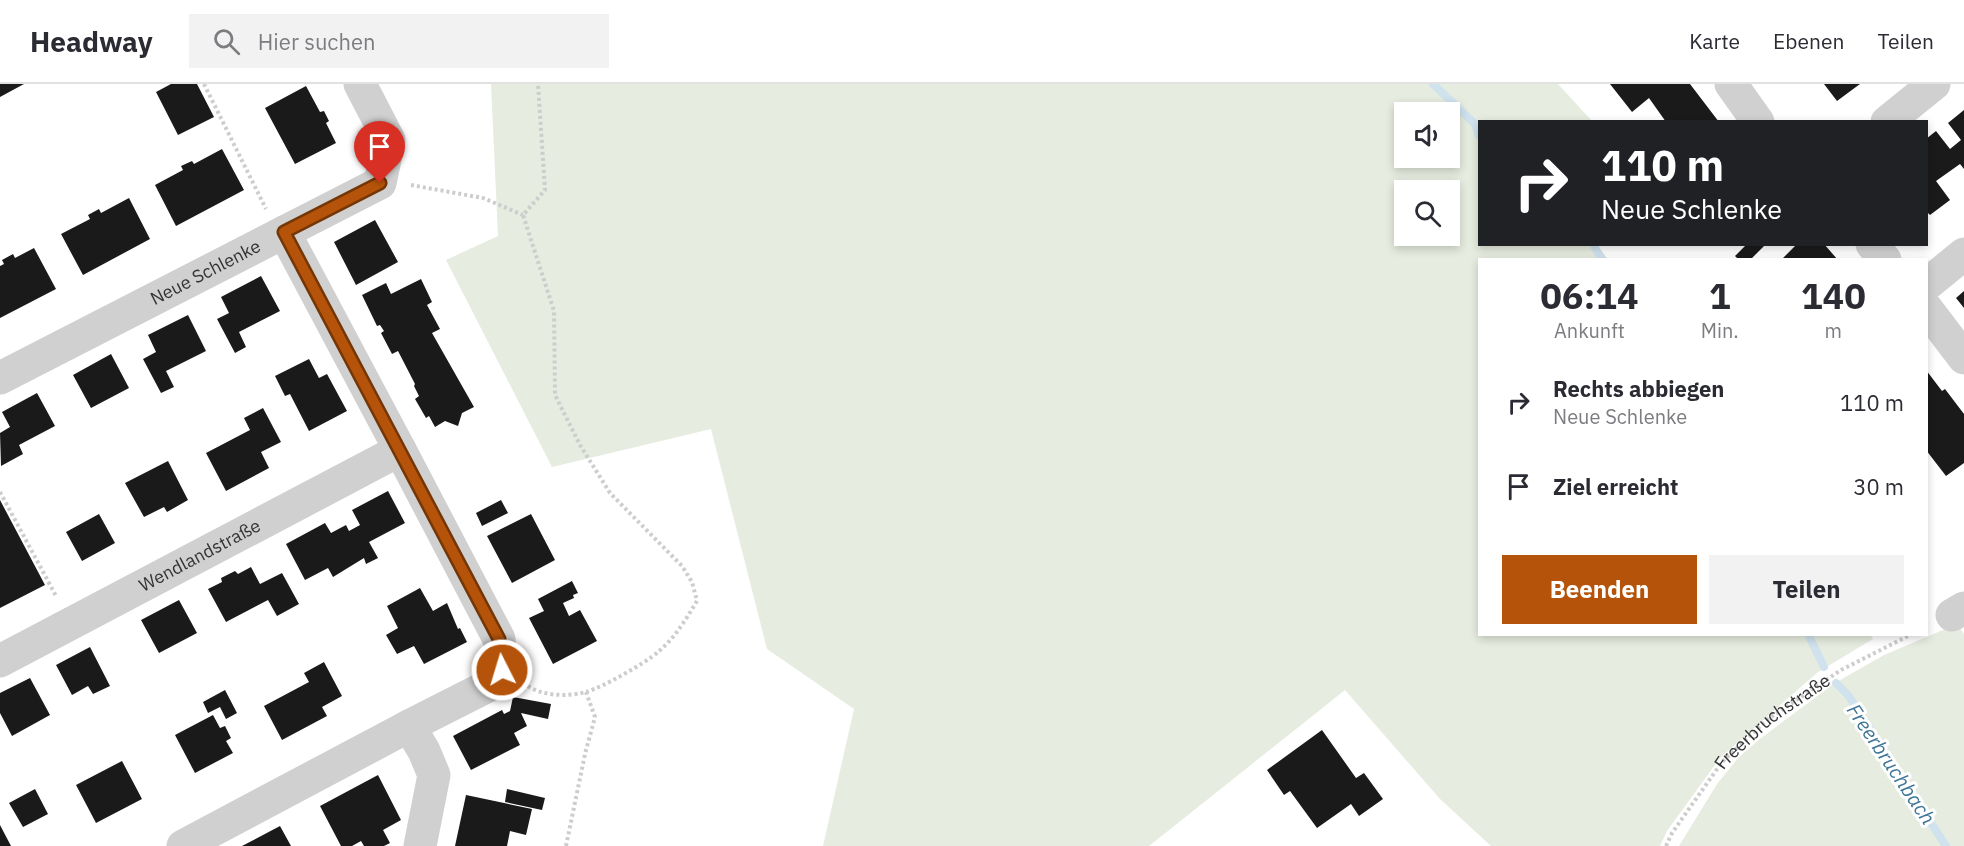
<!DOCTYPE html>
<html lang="de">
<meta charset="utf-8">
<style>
:root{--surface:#fff;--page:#f2f2f3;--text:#2b2b33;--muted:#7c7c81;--line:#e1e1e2;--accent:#b45309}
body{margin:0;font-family:"IBM Plex Sans",sans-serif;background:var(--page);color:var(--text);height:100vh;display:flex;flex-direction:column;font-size:22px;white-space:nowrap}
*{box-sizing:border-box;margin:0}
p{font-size:20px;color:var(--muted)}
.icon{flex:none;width:33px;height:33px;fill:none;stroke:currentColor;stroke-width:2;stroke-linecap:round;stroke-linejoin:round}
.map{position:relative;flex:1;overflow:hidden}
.side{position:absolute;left:1478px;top:174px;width:450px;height:378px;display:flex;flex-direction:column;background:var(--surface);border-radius:0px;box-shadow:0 3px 9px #0003}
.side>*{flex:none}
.hud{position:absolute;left:1478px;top:36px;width:450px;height:126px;border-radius:0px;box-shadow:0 3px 9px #0003;background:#202124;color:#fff;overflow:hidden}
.tools{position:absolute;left:1394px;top:18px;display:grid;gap:12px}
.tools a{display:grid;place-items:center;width:66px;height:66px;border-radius:0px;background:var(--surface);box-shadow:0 3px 9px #0003;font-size:30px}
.pin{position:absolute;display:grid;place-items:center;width:51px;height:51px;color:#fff;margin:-62px -26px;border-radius:50% 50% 50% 0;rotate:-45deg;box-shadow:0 0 6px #0007}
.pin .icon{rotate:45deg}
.me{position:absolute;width:66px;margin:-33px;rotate:355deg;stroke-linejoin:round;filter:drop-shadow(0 0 4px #0008)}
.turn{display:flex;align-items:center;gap:21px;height:126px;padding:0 24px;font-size:27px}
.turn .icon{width:78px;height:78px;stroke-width:2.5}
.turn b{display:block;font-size:42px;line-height:51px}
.eta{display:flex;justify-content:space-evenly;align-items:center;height:102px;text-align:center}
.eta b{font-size:36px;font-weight:700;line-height:42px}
.action{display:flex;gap:12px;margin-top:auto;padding:12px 24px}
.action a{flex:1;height:69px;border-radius:0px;background:var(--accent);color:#fff;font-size:24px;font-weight:700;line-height:69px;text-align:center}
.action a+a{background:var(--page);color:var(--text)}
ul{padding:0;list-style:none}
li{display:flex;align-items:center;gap:18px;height:84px;padding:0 24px}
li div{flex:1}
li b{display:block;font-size:22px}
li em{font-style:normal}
header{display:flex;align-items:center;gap:36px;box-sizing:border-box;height:84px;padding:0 30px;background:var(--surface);border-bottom:2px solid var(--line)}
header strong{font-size:28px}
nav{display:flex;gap:33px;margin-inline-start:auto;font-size:21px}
.search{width:420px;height:54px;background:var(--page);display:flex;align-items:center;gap:15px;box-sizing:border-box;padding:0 21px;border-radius:0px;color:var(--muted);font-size:22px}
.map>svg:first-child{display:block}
.green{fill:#e6ecdf;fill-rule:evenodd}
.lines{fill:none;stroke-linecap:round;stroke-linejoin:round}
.stream{stroke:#cfe2ee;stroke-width:8}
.building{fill:#1a1a1a}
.path{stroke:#cdcdcd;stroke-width:4;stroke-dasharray:3 3;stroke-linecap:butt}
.minor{stroke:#d0d0d0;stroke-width:33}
.route-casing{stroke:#753606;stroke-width:15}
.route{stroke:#b45309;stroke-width:10}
.labels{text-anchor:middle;stroke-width:6;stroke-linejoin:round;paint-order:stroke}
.street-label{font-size:18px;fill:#333;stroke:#fff}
.water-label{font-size:20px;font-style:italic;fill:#3f7597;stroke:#fff}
</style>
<header>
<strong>Headway</strong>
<div class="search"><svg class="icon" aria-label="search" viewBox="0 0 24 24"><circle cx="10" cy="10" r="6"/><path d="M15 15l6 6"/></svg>Hier suchen</div>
<nav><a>Karte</a><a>Ebenen</a><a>Teilen</a></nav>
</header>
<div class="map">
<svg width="1964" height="762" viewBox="0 0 1964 762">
<rect width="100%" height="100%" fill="#fff"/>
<!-- green -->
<path class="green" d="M 491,0 L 1558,0 L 1592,37 L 1479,38 L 1479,160 L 1597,161 L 1608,175 L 1479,176 L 1479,550 L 1870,550 L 1873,555 L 1818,588 L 1720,674 L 1667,747 L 1660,762 L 1491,762 L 1440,715 L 1345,606 L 1149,762 L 823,762 L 854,625 L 767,565 L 711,345 L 552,383 L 446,176 L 498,152 ZM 1404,28 L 1449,28 L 1449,74 L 1404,74 ZM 1404,106 L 1449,106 L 1449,152 L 1404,152 Z
M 1957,540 L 1964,550 L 1964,762 L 1679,762 L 1717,700 L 1738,674 L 1761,654 L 1835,599 L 1884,571 Z"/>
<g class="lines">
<!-- stream -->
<path class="stream" d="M 1433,0 L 1475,40 L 1479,52
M 1593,160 L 1602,176
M 1808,550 L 1824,583
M 1836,599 L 1848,611 L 1946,762"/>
</g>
<!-- building -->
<path class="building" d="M 0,0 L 24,0 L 0,13 Z
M 171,0 L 197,0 L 214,33 L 178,51 L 156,8 Z
M 1610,0 L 1690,0 L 1719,38 L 1666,38 L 1649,14 L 1632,28 Z
M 1824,0 L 1860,0 L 1837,17 Z
M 306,2 L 320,28 L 324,27 L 329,37 L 326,39 L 336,59 L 295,80 L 265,24 Z
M 1964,26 L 1964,85 L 1960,80 L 1936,97 L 1950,116 L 1930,131 L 1926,127 L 1926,55 L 1936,47 L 1950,65 L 1961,56 L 1948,39 Z
M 222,65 L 244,106 L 176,142 L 155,101 L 183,86 L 181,82 L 192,77 L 194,80 Z
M 129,114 L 150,155 L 83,191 L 61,150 L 90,135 L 88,131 L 99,125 L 101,129 Z
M 375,136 L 398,178 L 356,201 L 334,158 Z
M 1747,160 L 1766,160 L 1750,176 L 1739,176 L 1735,172 Z
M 1797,160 L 1824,160 L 1838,176 L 1781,176 Z
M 34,164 L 56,205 L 0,234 L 0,182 L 4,180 L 2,176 L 13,170 L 15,174 Z
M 261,192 L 280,227 L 239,248 L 246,263 L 235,269 L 217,235 L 229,229 L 221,213 Z
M 421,195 L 432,218 L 427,221 L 440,245 L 432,249 L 474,323 L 462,329 L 458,342 L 445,337 L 435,343 L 429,332 L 426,334 L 415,315 L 419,312 L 414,302 L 415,300 L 398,267 L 392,270 L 381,249 L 384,247 L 380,241 L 377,242 L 362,211 L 386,199 L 391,210 Z
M 1964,207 L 1964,224 L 1956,214 Z
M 188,231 L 206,267 L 166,287 L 174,303 L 161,309 L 143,275 L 156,268 L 148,251 Z
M 111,270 L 129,304 L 91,324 L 73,291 Z
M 309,275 L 319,294 L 327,290 L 347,327 L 309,347 L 290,310 L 285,312 L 275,292 Z
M 1926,286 L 1942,307 L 1945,305 L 1964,330 L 1964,379 L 1946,392 L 1926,366 Z
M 37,309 L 55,342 L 19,361 L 23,370 L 1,382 L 0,349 L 10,343 L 2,328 Z
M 263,324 L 281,358 L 261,368 L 269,384 L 226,407 L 206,369 L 250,346 L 244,334 Z
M 168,377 L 188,416 L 167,428 L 164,423 L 144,433 L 125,399 Z
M 388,407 L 405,439 L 369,458 L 378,474 L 366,480 L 364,474 L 333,493 L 328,484 L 305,496 L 286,460 L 325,439 L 331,449 L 346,441 L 349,447 L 360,441 L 352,426 Z
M 0,416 L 45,501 L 0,524 Z
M 501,416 L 508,429 L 482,442 L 476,429 Z
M 99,430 L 115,459 L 82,477 L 66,448 Z
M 531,430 L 555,476 L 512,499 L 487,452 Z
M 251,483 L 260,500 L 282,489 L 299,520 L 277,532 L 268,516 L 226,538 L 208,505 L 222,498 L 221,494 L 235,487 L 238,490 Z
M 572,497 L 578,509 L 573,511 L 574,514 L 563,519 L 569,532 L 580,526 L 597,557 L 553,580 L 529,534 L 544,527 L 538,515 Z
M 420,504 L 433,527 L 447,519 L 458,545 L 460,544 L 467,558 L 424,580 L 414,562 L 397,570 L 386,551 L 398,544 L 387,522 Z
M 179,516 L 197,549 L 159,569 L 141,536 Z
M 90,563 L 110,602 L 93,610 L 88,602 L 72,611 L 56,581 Z
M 324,578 L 342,612 L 322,623 L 327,632 L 282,656 L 264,622 L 309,598 L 304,589 Z
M 30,594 L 50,631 L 12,652 L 0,629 L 0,609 Z
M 225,606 L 237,629 L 226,635 L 220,623 L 208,629 L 203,618 Z
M 513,613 L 551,620 L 548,635 L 521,629 L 527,642 L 514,649 L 520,661 L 471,686 L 453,652 L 502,626 L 504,630 L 510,627 Z
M 213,631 L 220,644 L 225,642 L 231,654 L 226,657 L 233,669 L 195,689 L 175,651 Z
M 1322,646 L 1356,694 L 1364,689 L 1383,715 L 1359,732 L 1351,720 L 1317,744 L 1290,707 L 1284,711 L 1267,686 Z
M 122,677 L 142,715 L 96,739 L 76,701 Z
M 378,691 L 401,736 L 383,746 L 390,759 L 384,762 L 364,762 L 361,757 L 352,762 L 341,762 L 320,722 Z
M 35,705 L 48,730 L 23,743 L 9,719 Z
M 507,705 L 545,714 L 542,726 L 505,718 Z
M 466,711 L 532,725 L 526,751 L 510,747 L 507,762 L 455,762 Z
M 0,741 L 11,762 L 0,762 Z
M 280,742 L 291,762 L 242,762 Z"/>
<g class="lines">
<!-- path -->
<g class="path">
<path d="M 204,0 L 266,125"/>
<path d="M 411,101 L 483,114 L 523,131"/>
<path d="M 0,408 L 56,512"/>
<path d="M 528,602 C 542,612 568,613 586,608 C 601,604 646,579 658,568 C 675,554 686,535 697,517 L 692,498 L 682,482 L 610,409 L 580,361 L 555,311 L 554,227 L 523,131 L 545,106 L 538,0"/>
<path d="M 566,762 L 585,670 L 595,633 L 586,608"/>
<path id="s1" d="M 1666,762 L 1672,749 L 1722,678 L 1768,635 L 1841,586 L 1912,550"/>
</g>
<!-- minor -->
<g class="minor">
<path d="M 1731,0 L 1758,38"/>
<path d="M 1887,38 L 1934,0"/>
<path d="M 284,148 L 400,366"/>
<path d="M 1872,160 L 1885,176"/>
<path d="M 1926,201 L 1964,170"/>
<path d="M 1926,224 L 1964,274"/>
<path id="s2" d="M 0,294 L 380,99 L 389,56 L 360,0"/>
<path d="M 1952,531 L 1964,524"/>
<path id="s3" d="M 0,577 L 400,366 L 499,555 L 502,586 L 486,603 L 409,642"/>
<path d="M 183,762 L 409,642 L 424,667 L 434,691 L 420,762"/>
</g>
</g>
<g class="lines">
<defs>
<path id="route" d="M 380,99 L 284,148 L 499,555 L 502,586"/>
</defs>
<!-- route casing -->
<use href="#route" class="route-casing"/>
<!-- route -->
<use href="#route" class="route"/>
</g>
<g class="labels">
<!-- street labels -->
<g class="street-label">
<text dy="6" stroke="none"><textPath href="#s2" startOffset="231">Neue Schlenke</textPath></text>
<text dy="6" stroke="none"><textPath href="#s3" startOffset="226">Wendlandstraße</textPath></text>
<text dy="6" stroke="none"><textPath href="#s1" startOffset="166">Freerbruchstraße</textPath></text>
</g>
<!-- water labels -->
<g class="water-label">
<text transform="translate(1891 680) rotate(56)" y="7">Freerbruchbach</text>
</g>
</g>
</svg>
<div class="tools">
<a><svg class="icon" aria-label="sound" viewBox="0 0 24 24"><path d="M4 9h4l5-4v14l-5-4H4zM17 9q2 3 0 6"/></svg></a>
<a><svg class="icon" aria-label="search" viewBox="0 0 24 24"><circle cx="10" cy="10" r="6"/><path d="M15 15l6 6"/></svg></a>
</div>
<div class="pin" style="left:380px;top:99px;background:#d93025"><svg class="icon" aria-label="arrive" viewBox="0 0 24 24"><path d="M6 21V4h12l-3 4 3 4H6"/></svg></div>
<svg class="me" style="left:502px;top:586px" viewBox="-20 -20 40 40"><circle r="17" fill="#b45309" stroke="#fff" stroke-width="3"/><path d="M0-11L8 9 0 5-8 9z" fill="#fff"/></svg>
<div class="hud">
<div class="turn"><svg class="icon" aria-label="right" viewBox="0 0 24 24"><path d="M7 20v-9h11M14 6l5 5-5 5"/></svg><div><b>110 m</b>Neue Schlenke</div></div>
</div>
<section class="side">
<div class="eta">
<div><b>06:14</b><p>Ankunft</p></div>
<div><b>1</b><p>Min.</p></div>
<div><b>140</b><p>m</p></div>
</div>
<ul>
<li><svg class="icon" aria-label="right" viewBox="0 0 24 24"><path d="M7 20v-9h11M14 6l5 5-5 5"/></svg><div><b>Rechts abbiegen</b><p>Neue Schlenke</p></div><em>110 m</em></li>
<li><svg class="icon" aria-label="arrive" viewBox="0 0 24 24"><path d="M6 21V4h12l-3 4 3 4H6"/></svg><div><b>Ziel erreicht</b></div><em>30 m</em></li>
</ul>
<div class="action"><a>Beenden</a><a>Teilen</a></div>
</section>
</div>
